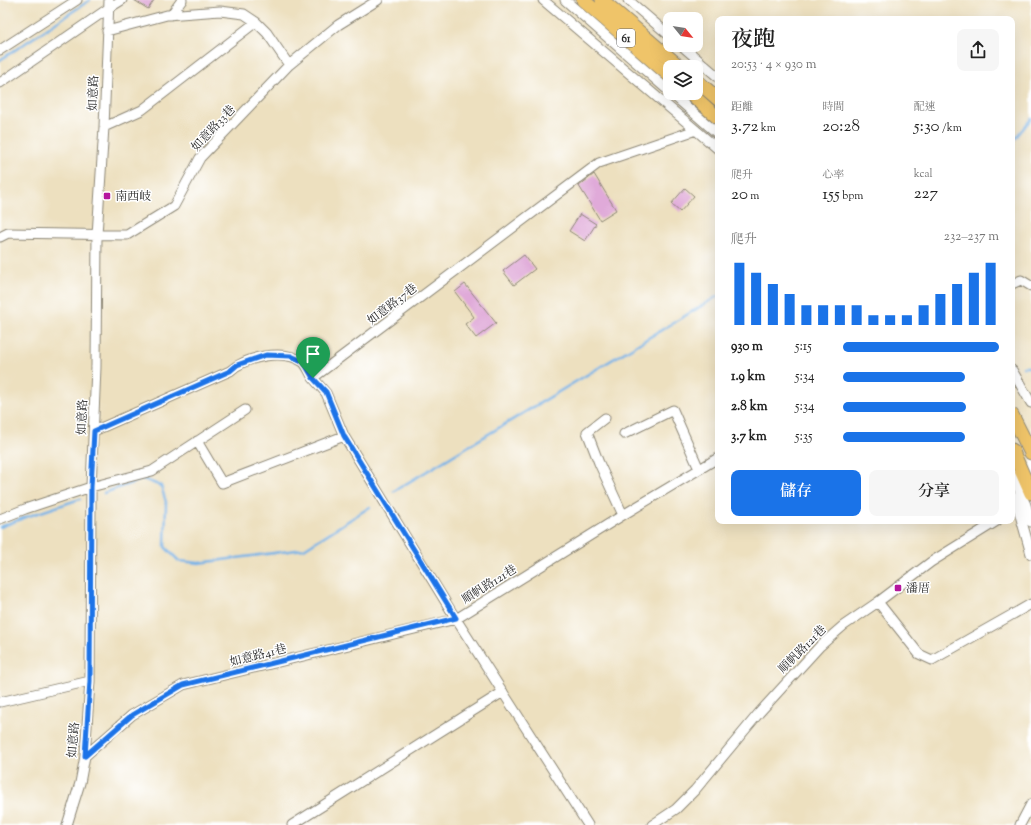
<!DOCTYPE html>
<html lang="zh-TW">
<head>
<meta charset="utf-8">
<style>
  body { margin:0; font-family:"Sorts Mill Goudy","Noto Serif TC",serif; background:#f6f6f6; color:#222; height:100vh; display:flex; flex-direction:column; font-size:15px; white-space:nowrap }
  * { box-sizing:border-box; margin:0 }
  p { font-size:13px; color:#767676 }
  .icon { flex:none; width:22px; height:22px; fill:none; stroke:currentColor; stroke-width:2; stroke-linecap:round; stroke-linejoin:round }
  .map { position:relative; flex:1; overflow:hidden }
  .drawer { position:absolute; left:715px; top:16px; width:300px; height:508px; display:flex; flex-direction:column; background:#fff; border-radius:8px; box-shadow:0 4px 16px #0002 }
  .drawer>* { flex:none }
  .needle { width:26px; rotate:120deg }
  .controls { position:absolute; left:663px; top:12px; display:grid; gap:8px }
  .controls a { display:grid; place-items:center; width:40px; height:40px; border-radius:8px; background:#fff; box-shadow:0 4px 16px #0002; font-size:20px }
  .pin { position:absolute; display:grid; place-items:center; width:34px; height:34px; color:#fff; margin:-41px -17px; border-radius:50% 50% 50% 0; rotate:-45deg; box-shadow:0 0 4px #0007 }
  .pin .icon { rotate:45deg }
  .round { display:grid; place-items:center; flex:none; width:42px; height:42px; border-radius:8px; background:#f6f6f6 }
  .headline { display:flex; align-items:center; justify-content:space-between; height:68px; padding:0 16px }
  h1 { font-size:22px; font-weight:600; line-height:30px }
  .stats { display:grid; grid-template-columns:repeat(3,1fr); gap:6px; height:68px; padding:4px 16px }
  .stats div { display:grid; align-content:center }
  .stats b { font-size:17px; font-weight:600 }
  .stats small { font-size:11px; font-weight:400 }
  .stats p { font-size:11px }
  .chart { height:112px; padding:8px 16px }
  .chart p { display:flex; justify-content:space-between }
  .chart svg { width:100%; height:72px; margin-top:4px; stroke:#1a73e8; stroke-width:6 }
  .cta { display:flex; gap:8px; margin-top:auto; padding:8px 16px }
  .cta a { flex:1; height:46px; border-radius:8px; background:#1a73e8; color:#fff; font-size:16px; font-weight:600; line-height:46px; text-align:center }
  .cta a+a { background:#f6f6f6; color:#222 }
  ul { padding:0 16px; list-style:none; font-size:13px }
  li { display:grid; grid-template-columns:64px 48px 1fr; align-items:center; height:30px }
  li i { height:10px; border-radius:5px; background:#1a73e8 }
  .map>svg:first-child { display:block }
  .lines { fill:none; stroke-linecap:round; stroke-linejoin:round }
  .stream { stroke:#77b3e8; stroke-width:2.5 }
  .building { fill:#e0aad9 }
  .minor-casing { stroke:#8c8675; stroke-width:11 }
  .highway-casing { stroke:#8c8675; stroke-width:15 }
  .minor { stroke:#fff; stroke-width:9 }
  .highway { stroke:#efc469; stroke-width:13 }
  .route-casing { stroke:#fff; stroke-width:8 }
  .route { stroke:#1a73e8; stroke-width:5 }
  .poi-dot { fill:#b5179e; stroke:#fff; stroke-width:1.5 }
  .labels { text-anchor:middle; stroke-width:3; stroke-linejoin:round; paint-order:stroke }
  .shield { fill:#fff; stroke:#6b6b6b; stroke-width:1 }
  .shield-label { font-size:11px; font-weight:bold; fill:#2b2b2b }
  .street-label { font-size:12px; fill:#2b2b2b; stroke:#fff }
  .poi-label { font-size:12px; fill:#2b2b2b; stroke:#fff; text-anchor:start }
</style>
</head>
<body>
<div class="map">
<svg width="1031" height="825" viewBox="0 0 1031 825">
  <rect width="100%" height="100%" fill="#fff"/>
  <filter id="ink" filterUnits="userSpaceOnUse"><feTurbulence type="fractalNoise" baseFrequency=".025" numOctaves="2"/><feDisplacementMap in="SourceGraphic" scale="8" xChannelSelector="R" yChannelSelector="G"/><feConvolveMatrix kernelMatrix="1 2 1 2 8 2 1 2 1" color-interpolation-filters="sRGB"/></filter>
  <filter id="wash" filterUnits="userSpaceOnUse"><feTurbulence type="fractalNoise" baseFrequency=".012" numOctaves="4" result="noise"/><feDisplacementMap in="SourceGraphic" scale="16" xChannelSelector="R" yChannelSelector="G"/><feGaussianBlur stdDeviation="0.9" result="paint"/><feColorMatrix in="noise" values="0 0 0 0 0 0 0 0 0 0 0 0 0 0 0 0 0 1.4 0 .05"/><feComposite in="paint" operator="in"/></filter>
  <g filter="url(#wash)">
    <rect width="100%" height="100%" fill="#ede0bf"/>
    <g class="lines">
      <!-- stream -->
      <path class="stream" d="M0 60 90 0
        M1012 142 1031 119
        M1023 367H1031
        M394 491 718 296
        M104 493 143 479 161 486 166 502 165 547 179 561 199 563 304 549 370 507
        M0 527 29 516 80 499"/>
    </g>
    <g id="blocks">
      <!-- building -->
      <path class="building" d="M134 0H154L148 9Z
        M594 174 616 210 600 220 579 186Z
        M685 188 694 196 680 212 671 204Z
        M580 214 596 224 585 241 569 231Z
        M524 255 535 269 514 285 503 271Z
        M465 284 496 323 476 338 465 324 474 317 455 292Z"/>
    </g>
  </g>
  <g filter="url(#ink)">
    <use href="#blocks" fill-opacity="0" stroke="#8c8675" stroke-width="1"/>
    <g class="lines">
      <defs>
        <path id="minor" d="M543 0 718 149
          M565 0 670 92
          M628 0 670 36
          M171 15 182 0
          M107 31 167 15 220 11 244 14 256 22
          M681 45 718 77
          M0 50 77 0
          M0 83 109 8 122 0
          M671 93 718 134
          M104 127 142 110 256 22 267 33 289 65
          M0 237 8 233 127 235 174 206 200 158 289 65 338 25 378 0
          M1012 284 1021 280 1031 286
          M1012 370 1031 403
          M313 378 326 393 344 436 456 619 588 825
          M605 418 587 432 599 463 623 515
          M94 431 230 371C246 357 283 348 303 362 307 365 310 373 313 378L599 163 696 130
          M624 434 673 410 699 469
          M197 441 222 483 344 436
          M1012 475 1026 505 1031 522
          M1012 496 1018 508 1031 554
          M0 519 25 509 91 487 152 471 245 410
          M878 602 919 654 932 660 1031 604
          M0 702 90 681
          M85 756 132 715 183 685 456 619 623 515 718 458
          M67 825 80 783 85 756 90 681 91 487 96 367 97 235 104 127 109 0
          M292 825 503 692
          M652 825 676 809 695 790 759 713 820 646 843 626 878 602 931 562 997 521
          M1020 825 1031 804"/>
        <path id="highway" d="M583 0 670 76
          M602 0 680 67
          M696 80 718 99
          M690 93 718 118
          M1012 415 1031 453
          M1012 450 1031 493"/>
      </defs>
      <!-- minor casing -->
      <use href="#minor" class="minor-casing"/>
      <!-- highway casing -->
      <use href="#highway" class="highway-casing"/>
      <!-- minor -->
      <use href="#minor" class="minor"/>
      <!-- highway -->
      <use href="#highway" class="highway"/>
    </g>
  </g>
  <g class="lines" filter="url(#ink)">
    <defs>
      <path id="route" d="M266 355 291 356 304 362 313 378 326 392 344 436 456 618 183 685 132 715 85 756 90 681 91 487 94 431 230 371 237 365Z"/>
    </defs>
    <!-- route casing -->
    <use href="#route" class="route-casing"/>
    <!-- route -->
    <use href="#route" class="route"/>
  </g>
  <!-- markers -->
  <g class="poi-dot">
    <rect x="103" y="192" width="8" height="8" rx="2"/>
    <rect x="894" y="584" width="8" height="8" rx="2"/>
  </g>
  <g class="labels">
    <!-- shield labels -->
    <rect class="shield" x="617" y="29" width="18" height="18" rx="3"/>
    <g class="shield-label">
      <text x="626" y="42">61</text>
    </g>
    <!-- street labels -->
    <g class="street-label">
      <text transform="translate(93 93) rotate(-88)" y="4">如意路</text>
      <text transform="translate(213 128) rotate(-47)" y="4">如意路33巷</text>
      <text transform="translate(392 304) rotate(-37)" y="4">如意路37巷</text>
      <text transform="translate(82 417) rotate(-88)" y="4">如意路</text>
      <text transform="translate(489 584) rotate(-32)" y="4">順帆路121巷</text>
      <text transform="translate(802 649) rotate(-45)" y="4">順帆路121巷</text>
      <text transform="translate(258 655) rotate(-14)" y="4">如意路41巷</text>
      <text transform="translate(73 740) rotate(-85)" y="4">如意路</text>
    </g>
    <!-- poi labels -->
    <g class="poi-label">
      <text x="115" y="200">南西岐</text>
      <text x="906" y="592">潘厝</text>
    </g>
  </g>
</svg>
<div class="controls">
<a><svg class="needle" viewBox="-14 -14 28 28"><path d="M0-13l5 13h-10z" fill="#e53935"/><path d="M0 13l5-13h-10z" fill="#767676"/></svg></a>
<a><svg class="icon" aria-label="layers" viewBox="0 0 24 24"><path d="M12 4l9 5-9 5-9-5zM3 14l9 5 9-5"/></svg></a>
</div>
<div class="pin" style="left:313px;top:378px;background:#1e9e55"><svg class="icon" aria-label="arrive" viewBox="0 0 24 24"><path d="M6 21V4h12l-3 4 3 4H6"/></svg></div>
<section class="drawer">
<div class="headline"><div><h1>夜跑</h1><p>20:53 · 4 × 930 m</p></div><a class="round"><svg class="icon" aria-label="share" viewBox="0 0 24 24"><path d="M12 15V3M7 8l5-5 5 5M5 13v7h14v-7"/></svg></a></div>
<div class="stats">
<div><p>距離</p><b>3.72<small> km</small></b></div>
<div><p>時間</p><b>20:28</b></div>
<div><p>配速</p><b>5:30<small> /km</small></b></div>
</div>
<div class="stats">
<div><p>爬升</p><b>20<small> m</small></b></div>
<div><p>心率</p><b>155<small> bpm</small></b></div>
<div><p>kcal</p><b>227</b></div>
</div>
<div class="chart"><p><span>爬升</span>232–237 m</p>
<svg viewBox="0 0 160 44" preserveAspectRatio="none"><path d="M5 44V6M15 44V12M25 44V19M35 44V25M45 44V32M55 44V32M65 44V32M75 44V32M85 44V38M95 44V38M105 44V38M115 44V32M125 44V25M135 44V19M145 44V12M155 44V6"/></svg>
</div>
<ul>
<li><b>930 m</b>5:15<i style="width:100%"></i></li>
<li><b>1.9 km</b>5:34<i style="width:78%"></i></li>
<li><b>2.8 km</b>5:34<i style="width:79%"></i></li>
<li><b>3.7 km</b>5:35<i style="width:78%"></i></li>
</ul>
<div class="cta"><a>儲存</a><a>分享</a></div>
</section>
</div>
</body>
</html>
